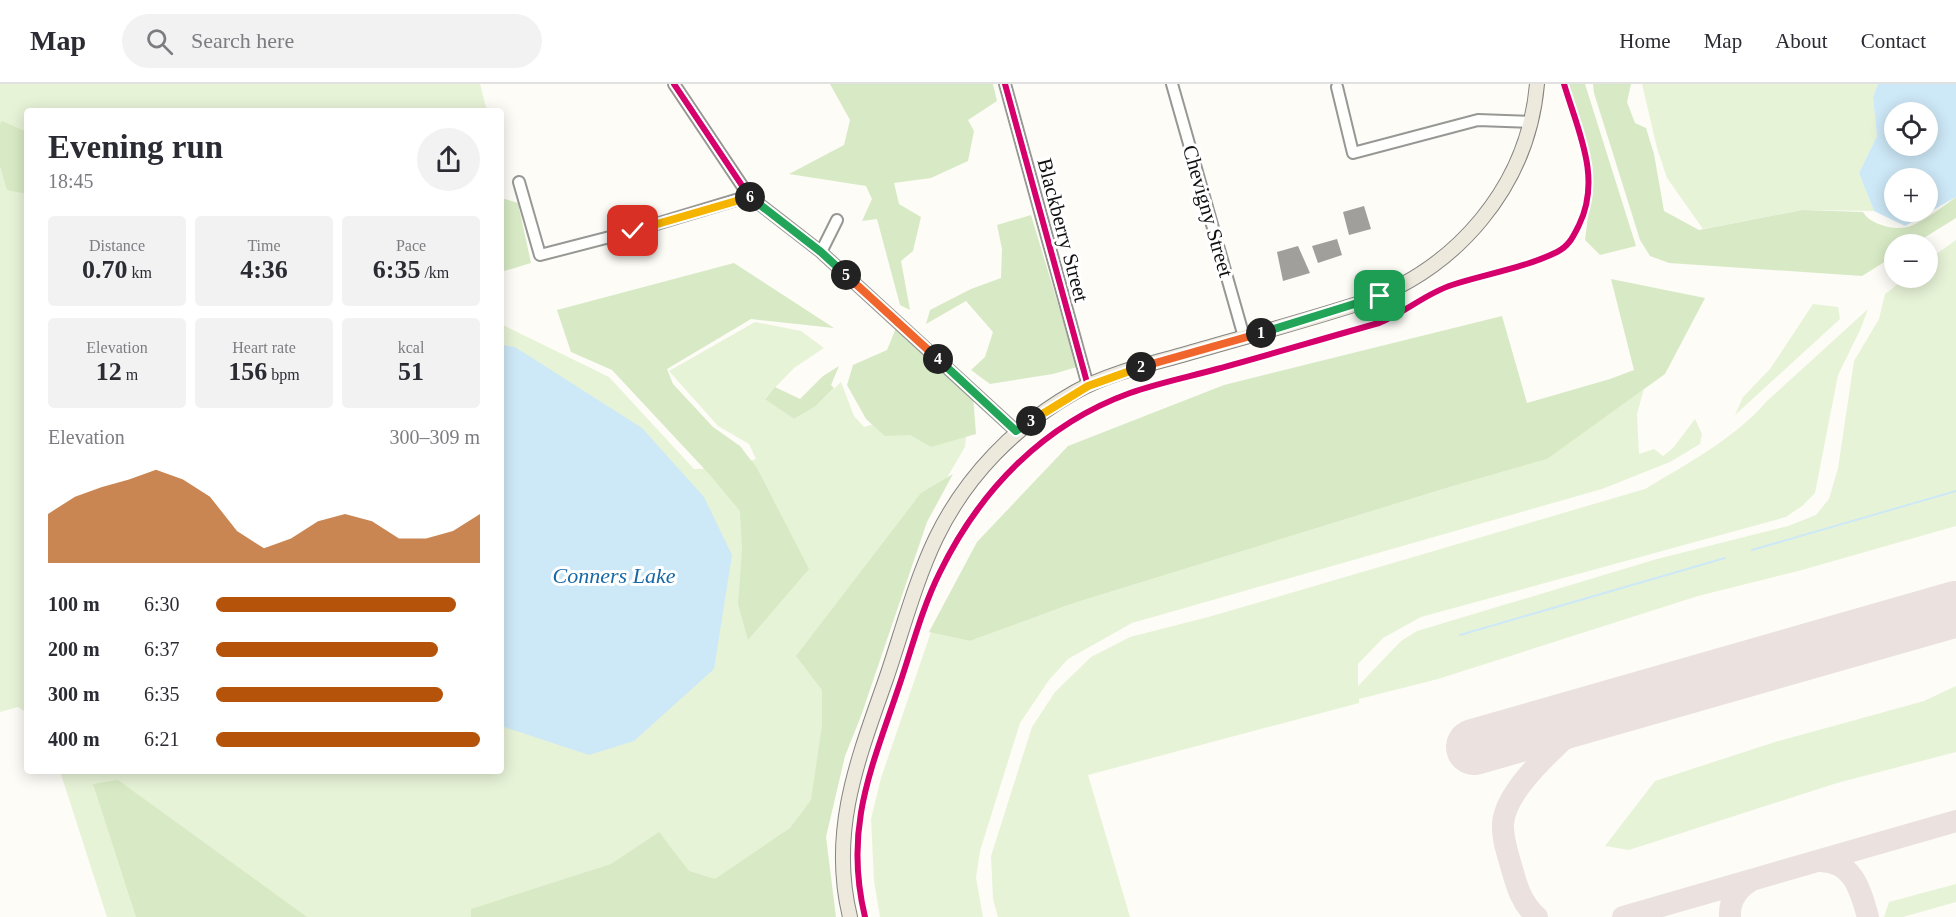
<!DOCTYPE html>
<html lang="en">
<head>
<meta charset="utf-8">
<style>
  body { margin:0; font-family:"Times New Roman",serif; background:#f2f2f3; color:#2b2b33; height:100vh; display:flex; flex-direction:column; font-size:22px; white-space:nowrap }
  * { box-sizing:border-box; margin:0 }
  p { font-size:20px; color:#7c7c81 }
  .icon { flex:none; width:33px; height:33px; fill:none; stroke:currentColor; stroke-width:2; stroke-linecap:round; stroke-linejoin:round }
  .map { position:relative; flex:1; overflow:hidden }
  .side { position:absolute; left:24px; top:24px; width:480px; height:666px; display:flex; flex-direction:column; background:#fff; border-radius:6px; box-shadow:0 3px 15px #0003 }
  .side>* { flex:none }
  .buttons { position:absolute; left:1884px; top:18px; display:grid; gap:12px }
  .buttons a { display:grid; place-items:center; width:54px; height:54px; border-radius:50%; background:#fff; box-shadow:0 3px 15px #0003; font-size:30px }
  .pin { position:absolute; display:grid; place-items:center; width:51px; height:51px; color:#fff; margin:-26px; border-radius:12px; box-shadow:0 3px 9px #0006 }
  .km { position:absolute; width:30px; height:30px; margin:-15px; border-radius:50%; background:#222; color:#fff; font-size:16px; line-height:30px; text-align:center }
  .round { display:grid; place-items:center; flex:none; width:63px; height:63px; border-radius:32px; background:#f2f2f3 }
  .head { display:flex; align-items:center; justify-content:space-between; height:102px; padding:0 24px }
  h1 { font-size:33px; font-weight:700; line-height:45px }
  .stats { display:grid; grid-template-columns:repeat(3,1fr); gap:9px; height:102px; padding:6px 24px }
  .stats div { display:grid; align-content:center; border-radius:6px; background:#f2f2f3; text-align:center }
  .stats b { font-size:26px; font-weight:700 }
  .stats small { font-size:16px; font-weight:400 }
  .stats p { font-size:16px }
  .chart { height:168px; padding:12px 24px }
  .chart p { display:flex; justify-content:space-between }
  .chart svg { width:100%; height:108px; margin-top:6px; fill:#b45309; opacity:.7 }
  ul { padding:0 24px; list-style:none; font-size:20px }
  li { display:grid; grid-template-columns:96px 72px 1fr; align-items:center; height:45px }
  li i { height:15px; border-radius:8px; background:#b45309 }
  header { display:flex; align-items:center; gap:36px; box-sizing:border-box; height:84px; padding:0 30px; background:#fff; border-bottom:2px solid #e1e1e2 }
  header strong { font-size:28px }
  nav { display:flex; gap:33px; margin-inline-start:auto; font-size:21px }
  .search { width:420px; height:54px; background:#f2f2f3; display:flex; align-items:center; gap:15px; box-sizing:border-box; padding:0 21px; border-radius:33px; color:#7c7c81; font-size:22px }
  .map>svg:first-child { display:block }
  .green { fill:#e7f3d7 }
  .forest { fill:#d8eac5 }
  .water { fill:#cde8f7; fill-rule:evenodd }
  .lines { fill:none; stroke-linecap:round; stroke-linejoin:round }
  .stream { stroke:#cde8f7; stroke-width:2 }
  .taxiway { stroke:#ebe1df; stroke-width:22 }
  .runway { stroke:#ebe1df; stroke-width:56 }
  .building { fill:#a19f9c }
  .minor-casing { stroke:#979795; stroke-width:14 }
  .major-casing { stroke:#858482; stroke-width:16 }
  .minor { stroke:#fffffe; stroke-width:10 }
  .major { stroke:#ede9dc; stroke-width:14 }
  .cycleway-casing { stroke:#fff; stroke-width:10 }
  .cycleway { stroke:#d6006c; stroke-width:6 }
  .split-1-casing { stroke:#fff; stroke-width:12 }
  .split-2-casing { stroke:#fff; stroke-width:12 }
  .split-3-casing { stroke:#fff; stroke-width:12 }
  .split-4-casing { stroke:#fff; stroke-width:12 }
  .split-5-casing { stroke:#fff; stroke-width:12 }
  .split-6-casing { stroke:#fff; stroke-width:12 }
  .split-7-casing { stroke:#fff; stroke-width:12 }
  .split-1 { stroke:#22a559; stroke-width:8 }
  .split-2 { stroke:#f0652b; stroke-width:8 }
  .split-3 { stroke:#f5b400; stroke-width:8 }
  .split-4 { stroke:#22a559; stroke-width:8 }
  .split-5 { stroke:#f0652b; stroke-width:8 }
  .split-6 { stroke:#22a559; stroke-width:8 }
  .split-7 { stroke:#f5b400; stroke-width:8 }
  .labels { text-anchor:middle; stroke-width:6; stroke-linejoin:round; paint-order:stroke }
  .street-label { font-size:21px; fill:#111; stroke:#fff }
  .water-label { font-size:22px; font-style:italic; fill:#1768a6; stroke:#fff }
</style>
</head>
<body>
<header>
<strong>Map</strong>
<div class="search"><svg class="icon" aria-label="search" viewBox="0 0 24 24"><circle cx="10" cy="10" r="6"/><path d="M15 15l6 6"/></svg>Search here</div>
<nav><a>Home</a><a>Map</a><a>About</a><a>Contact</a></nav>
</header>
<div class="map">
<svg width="1956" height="833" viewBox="0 0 1956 833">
  <rect width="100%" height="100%" fill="#fdfcf7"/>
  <!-- green -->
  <path class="green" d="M0 0H480L487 27H27V629L18 623 0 628Z
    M1642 0H1878L1873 13 1877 52 1859 89 1874 127 1802 126 1703 145 1667 94 1657 64Z
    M1956 156V442L1802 486 1698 512 1438 595 1359 615V619L1088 691 1130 833H998L993 815 991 772 1032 643 1055 608 1091 573 1130 553 1212 532 1645 405C1688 379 1734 355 1767 317L1868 225 1861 244 1838 291 1815 409 1802 422 1786 433 1421 533 1383 554 1358 580V602L1401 557 1417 547 1657 475 1788 442 1816 431 1829 415 1838 384 1854 277 1879 235 1885 210 1906 194H1928V176Z
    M1813 220 1838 223 1840 235 1735 331 1743 313 1770 285Z
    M755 238 801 247 824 264 794 284 765 314 794 335 816 322 841 298 854 332 864 343 967 313 968 334 965 363 921 438 821 745 829 833H107L60 687H501V240L609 293 694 385 726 384 756 375 749 360 718 342 669 287Z
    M1644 305 1637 330 1639 370 1654 365 1663 372 1673 364 1695 335 1702 350 1700 360 1670 378 1602 405 1132 539 1068 575 1049 596 1020 639 980 767 976 794 983 833H880L874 797 871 735 881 694 931 548 970 557 1071 520 1453 402 1546 375Z
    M1956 602V668L1837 699 1629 766 1605 762 1655 697 1775 658 1924 617Z
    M1956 800V818L1903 833H1884L1889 818Z"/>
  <!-- forest -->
  <path class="forest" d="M830 0H993L997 17 968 36 974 47 968 77 931 94 894 99 899 120 921 133 913 167 901 177 910 226 900 221 877 135 862 137 872 115 866 102 789 90 844 61 850 36Z
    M1564 0H1585L1636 162 1600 171 1585 156 1593 91Z
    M1593 0H1631L1627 18 1635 39 1646 44 1654 70 1664 127 1699 146 1802 126 1863 128C1871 142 1897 147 1911 142 1926 135 1943 123 1956 113V134L1914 160H1894V172L1862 192 1669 179 1650 172 1640 156 1594 9Z
    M2 37 27 48V110L7 106 0 82V40Z
    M505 115 518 119 531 179 501 188V116Z
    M1031 131 1077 283 1053 290 990 300 971 286 985 273 993 248 966 217 926 240 930 226 971 205 1001 194 1002 165 997 141Z
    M734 179 834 244 751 235 667 285 673 300 713 343 740 362 757 384 809 485 748 556 738 520 742 465 740 427 710 391 612 286 571 268 557 226Z
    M1611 195 1705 214 1665 290 1547 375 1453 402 1071 520 970 557 929 548 977 458 1068 362 1224 301 1502 232 1527 319 1610 295 1634 286Z
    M896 244 973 311 976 350 931 363 910 351 885 352 866 335 847 301 853 281 887 266Z
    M839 282 831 301 834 304 816 322 794 335 765 315 775 303 800 315 823 292Z
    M953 390 927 438 861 632 845 672 826 753 836 833H471V825L611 780 659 748 689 787 715 795 790 744 811 716 822 641V606L796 572 921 409Z
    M118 696 307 833H136L93 700Z"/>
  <!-- water -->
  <path class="water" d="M1878 0H1956V113L1905 142 1874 127 1859 89 1877 52 1873 13ZM1894 28H1928V62H1894ZM1894 94H1928V128H1894Z
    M501 261 515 263 642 344 704 413 732 471 714 585 634 657 589 671 501 642Z"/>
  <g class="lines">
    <!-- stream -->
    <path class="stream" d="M1752 466 1956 407
      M1460 551 1725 474"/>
    <!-- taxiway -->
    <path class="taxiway" d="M1818 777C1853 776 1860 805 1868 833
      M1537 833C1522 820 1517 803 1512 785 1508 770 1502 755 1503 740 1505 703 1564 656 1591 630
      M1623 833 1956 737
      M1730 833C1729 816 1738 804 1752 796"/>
    <!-- runway -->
    <path class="runway" d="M1474 663 1956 525"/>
  </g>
  <!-- building -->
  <path class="building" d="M1364 122 1371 145 1349 151 1343 128Z
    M1337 155 1342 171 1318 179 1312 162Z
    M1298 162 1310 189 1283 197 1277 168Z"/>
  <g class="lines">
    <defs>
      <path id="minor" d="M674 0 749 112 821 168 1016 347
        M1005 0 1088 302
        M1172 0 1244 253
        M1337 3 1353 69 1478 36 1531 38
        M519 98 540 171 633 147 749 112
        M821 168 837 136"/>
      <path id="major" d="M850 833C829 747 858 675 886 595 902 548 915 498 936 454 966 392 1015 342 1075 308 1107 290 1146 281 1182 271 1241 254 1301 238 1360 219 1456 186 1528 103 1537 0"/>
    </defs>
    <!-- minor casing -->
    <use href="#minor" class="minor-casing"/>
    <!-- major casing -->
    <use href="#major" class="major-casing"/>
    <!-- minor -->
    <use href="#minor" class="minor"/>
    <!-- major -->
    <use href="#major" class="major"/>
    <defs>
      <path id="cycleway" d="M674 0 749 112 821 168 1016 347
        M1005 0 1088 302
        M865 833C844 746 870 688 897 608 911 568 921 526 940 488 980 406 1044 340 1130 309 1158 299 1188 293 1217 285 1272 270 1325 254 1379 239 1405 229 1426 209 1452 201 1486 190 1524 184 1557 168 1569 162 1573 153 1579 141 1602 94 1578 47 1564 0"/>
    </defs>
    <!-- cycleway casing -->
    <use href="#cycleway" class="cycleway-casing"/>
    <!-- cycleway -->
    <use href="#cycleway" class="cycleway"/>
  </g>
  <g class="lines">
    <defs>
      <path id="split-1" d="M1261 249 1380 212"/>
      <path id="split-2" d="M1141 283 1261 249"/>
      <path id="split-3" d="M1031 337 1088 302 1141 283"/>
      <path id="split-4" d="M938 275 1016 347 1031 337"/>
      <path id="split-5" d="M846 191 938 275"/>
      <path id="split-6" d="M750 113 821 168 846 191"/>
      <path id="split-7" d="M633 147 750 113"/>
    </defs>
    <!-- split-1 casing -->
    <use href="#split-1" class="split-1-casing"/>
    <!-- split-2 casing -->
    <use href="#split-2" class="split-2-casing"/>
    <!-- split-3 casing -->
    <use href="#split-3" class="split-3-casing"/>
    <!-- split-4 casing -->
    <use href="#split-4" class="split-4-casing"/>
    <!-- split-5 casing -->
    <use href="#split-5" class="split-5-casing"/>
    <!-- split-6 casing -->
    <use href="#split-6" class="split-6-casing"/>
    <!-- split-7 casing -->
    <use href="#split-7" class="split-7-casing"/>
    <!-- split-1 -->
    <use href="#split-1" class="split-1"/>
    <!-- split-2 -->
    <use href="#split-2" class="split-2"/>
    <!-- split-3 -->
    <use href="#split-3" class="split-3"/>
    <!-- split-4 -->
    <use href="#split-4" class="split-4"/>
    <!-- split-5 -->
    <use href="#split-5" class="split-5"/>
    <!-- split-6 -->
    <use href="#split-6" class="split-6"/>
    <!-- split-7 -->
    <use href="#split-7" class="split-7"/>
  </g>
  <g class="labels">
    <!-- street labels -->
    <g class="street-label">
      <text transform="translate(1208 127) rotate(74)" y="7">Chevigny Street</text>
      <text transform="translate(1063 146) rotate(75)" y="7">Blackberry Street</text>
    </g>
    <!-- water labels -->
    <g class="water-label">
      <text x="614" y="499">Conners Lake</text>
    </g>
  </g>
</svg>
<div class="buttons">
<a><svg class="icon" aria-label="locate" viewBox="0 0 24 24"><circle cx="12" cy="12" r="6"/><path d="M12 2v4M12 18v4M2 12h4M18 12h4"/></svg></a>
<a>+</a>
<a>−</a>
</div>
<div class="pin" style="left:1380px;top:212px;background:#1e9e55"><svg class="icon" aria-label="arrive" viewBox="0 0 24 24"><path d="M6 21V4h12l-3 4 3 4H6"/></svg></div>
<div class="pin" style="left:633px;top:147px;background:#d93025"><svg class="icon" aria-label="check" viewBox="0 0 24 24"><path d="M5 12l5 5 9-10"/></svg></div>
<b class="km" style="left:1261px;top:249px">1</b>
<b class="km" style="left:1141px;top:283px">2</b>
<b class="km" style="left:1031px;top:337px">3</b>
<b class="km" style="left:938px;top:275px">4</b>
<b class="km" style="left:846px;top:191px">5</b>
<b class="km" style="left:750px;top:113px">6</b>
<section class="side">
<div class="head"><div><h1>Evening run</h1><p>18:45</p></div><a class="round"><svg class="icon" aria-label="share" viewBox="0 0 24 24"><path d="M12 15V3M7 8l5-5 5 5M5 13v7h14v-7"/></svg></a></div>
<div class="stats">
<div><p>Distance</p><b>0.70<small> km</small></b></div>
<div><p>Time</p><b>4:36</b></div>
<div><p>Pace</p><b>6:35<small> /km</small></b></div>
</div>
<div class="stats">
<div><p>Elevation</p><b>12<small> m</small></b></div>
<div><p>Heart rate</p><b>156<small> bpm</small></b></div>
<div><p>kcal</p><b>51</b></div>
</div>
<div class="chart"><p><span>Elevation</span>300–309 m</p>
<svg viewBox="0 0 160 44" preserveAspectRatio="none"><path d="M0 44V24L10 17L20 13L30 10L40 6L50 10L60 17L70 31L80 38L90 34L100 27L110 24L120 27L130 34L140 34L150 31L160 24V44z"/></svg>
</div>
<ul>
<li><b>100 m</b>6:30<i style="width:91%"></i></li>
<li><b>200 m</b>6:37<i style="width:84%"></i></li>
<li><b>300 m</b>6:35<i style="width:86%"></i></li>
<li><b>400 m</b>6:21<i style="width:100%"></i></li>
</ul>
</section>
</div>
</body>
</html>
